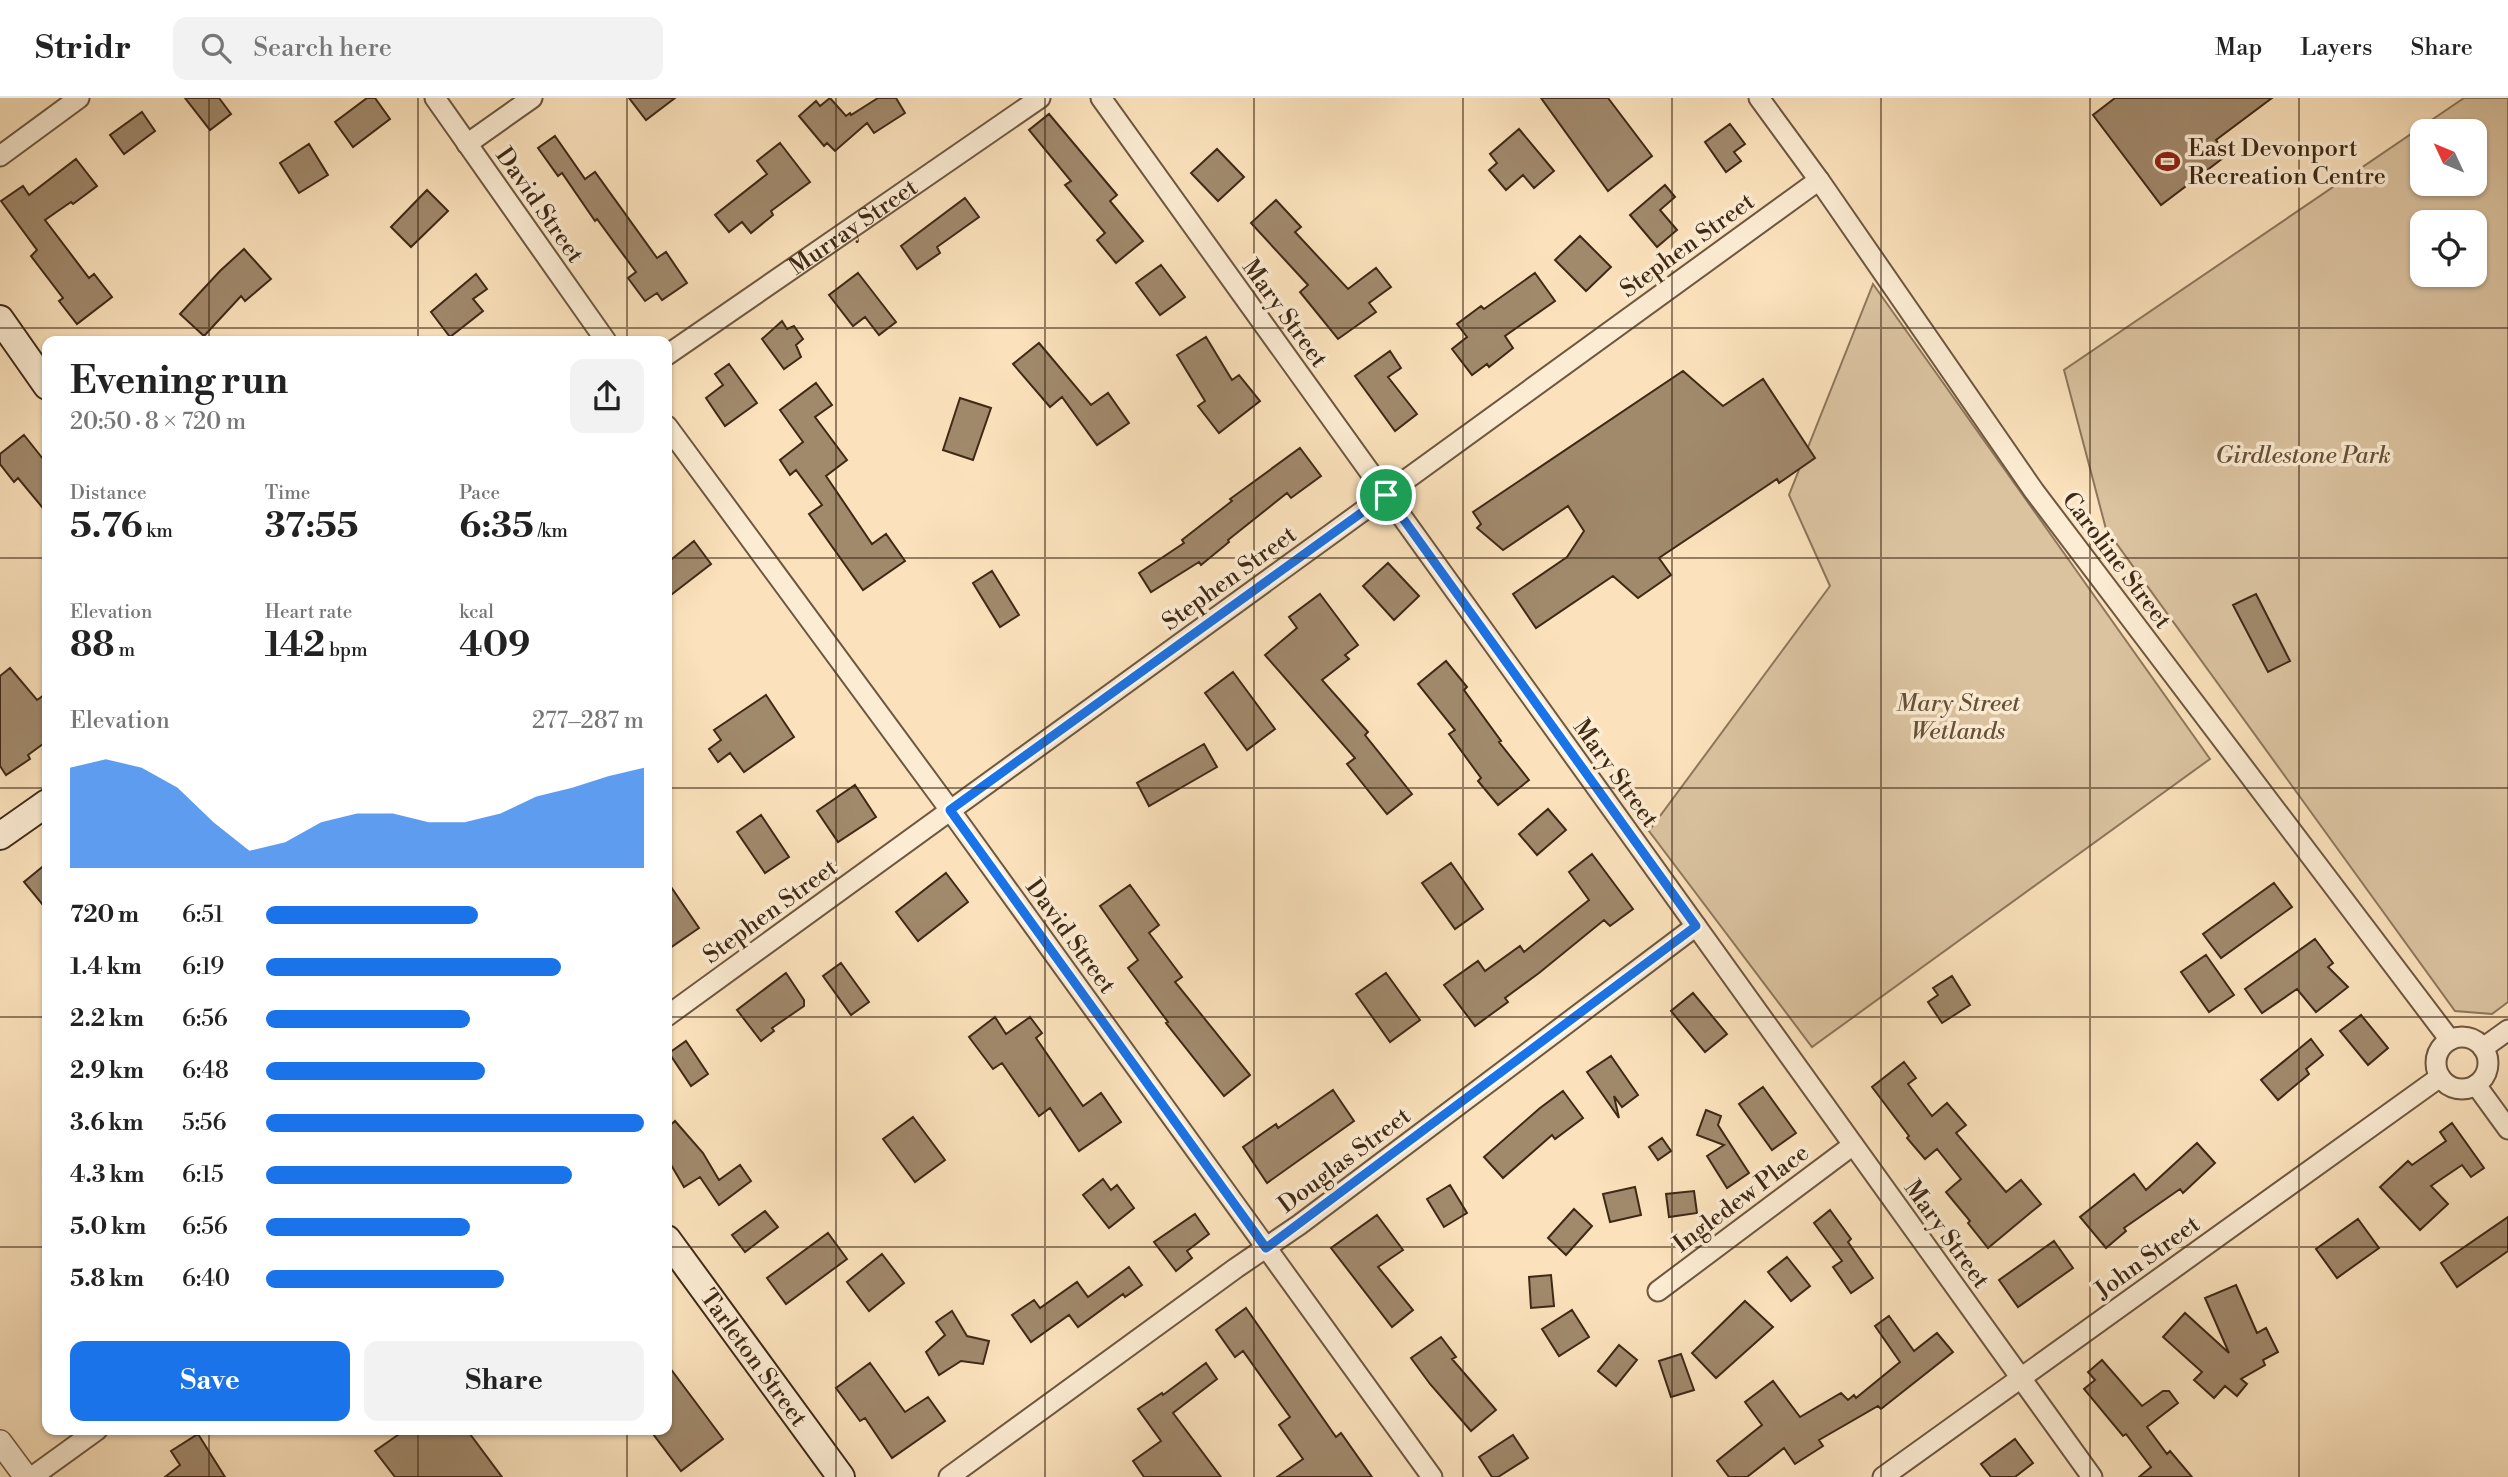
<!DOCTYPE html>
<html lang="en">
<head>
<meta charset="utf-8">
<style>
  body { margin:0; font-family:"Libre Bodoni",serif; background:#f2f2f2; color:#222; height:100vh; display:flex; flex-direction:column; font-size:26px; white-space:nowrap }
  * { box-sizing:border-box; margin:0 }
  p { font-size:23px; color:#767676 }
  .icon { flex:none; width:38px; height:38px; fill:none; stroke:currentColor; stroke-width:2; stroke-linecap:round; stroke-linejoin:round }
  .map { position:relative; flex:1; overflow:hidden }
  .drawer { position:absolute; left:42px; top:238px; width:630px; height:1099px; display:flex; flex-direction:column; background:#fff; border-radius:14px; box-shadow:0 2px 5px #0004 }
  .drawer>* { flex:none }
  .needle { width:46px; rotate:314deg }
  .tools { position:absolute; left:2410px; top:21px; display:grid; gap:14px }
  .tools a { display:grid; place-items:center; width:77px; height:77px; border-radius:14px; background:#fff; box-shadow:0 2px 5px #0004; font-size:35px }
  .pin { position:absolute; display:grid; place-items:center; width:60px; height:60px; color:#fff; margin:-30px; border:4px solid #fff; border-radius:50%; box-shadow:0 2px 7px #0007 }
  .round { display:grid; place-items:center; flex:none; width:74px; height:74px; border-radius:14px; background:#f2f2f2 }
  .summary { display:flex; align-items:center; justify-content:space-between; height:119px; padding:0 28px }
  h1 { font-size:38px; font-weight:800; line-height:52px }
  .metrics { display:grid; grid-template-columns:repeat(3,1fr); gap:10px; height:119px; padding:7px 28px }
  .metrics div { display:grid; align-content:center }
  .metrics b { font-size:35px; font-weight:800 }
  .metrics small { font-size:19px; font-weight:400 }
  .metrics p { font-size:19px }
  .chart { height:196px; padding:14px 28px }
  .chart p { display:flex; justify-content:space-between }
  .chart svg { width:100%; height:126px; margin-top:7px; fill:#1a73e8; opacity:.7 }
  .cta { display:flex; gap:14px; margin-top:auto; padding:14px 28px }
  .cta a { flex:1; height:80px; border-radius:14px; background:#1a73e8; color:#fff; font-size:28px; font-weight:800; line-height:80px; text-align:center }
  .cta a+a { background:#f2f2f2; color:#222 }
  ul { padding:0 28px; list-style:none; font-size:23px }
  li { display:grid; grid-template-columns:112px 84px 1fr; align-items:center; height:52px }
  li i { height:18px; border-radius:9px; background:#1a73e8 }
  header { display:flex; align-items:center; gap:42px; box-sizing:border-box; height:98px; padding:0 35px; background:#fff; border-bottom:2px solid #e0e0e0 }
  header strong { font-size:33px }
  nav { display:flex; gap:38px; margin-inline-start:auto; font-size:24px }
  .search { width:490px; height:63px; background:#f2f2f2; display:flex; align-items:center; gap:18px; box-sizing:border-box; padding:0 24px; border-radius:14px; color:#767676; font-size:26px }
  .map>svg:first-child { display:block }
  .green { fill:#dbc3a0; stroke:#8d765b; stroke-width:2; fill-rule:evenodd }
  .building { fill:#a1896c; stroke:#3f2916; stroke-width:2 }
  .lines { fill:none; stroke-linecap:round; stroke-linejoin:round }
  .minor-casing { stroke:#6e5740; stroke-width:23 }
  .tertiary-casing { stroke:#6e5740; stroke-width:26 }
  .secondary-casing { stroke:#3f2916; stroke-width:30 }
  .minor { stroke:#fcecd3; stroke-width:19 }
  .tertiary { stroke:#fcecd3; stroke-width:23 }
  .secondary { stroke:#fcecd3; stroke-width:26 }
  .route-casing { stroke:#fff; stroke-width:14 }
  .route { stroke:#1a73e8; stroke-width:9 }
  .grid { fill:none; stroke:#3f2916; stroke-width:2; stroke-opacity:0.55 }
  .labels { text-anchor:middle; stroke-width:7; stroke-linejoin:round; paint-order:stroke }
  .poi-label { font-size:24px; fill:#3f2916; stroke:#fcecd3; text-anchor:start }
  .street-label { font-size:24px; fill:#3f2916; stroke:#fcecd3 }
  .park-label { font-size:24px; font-style:italic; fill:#665038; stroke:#fcecd3 }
</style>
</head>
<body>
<header>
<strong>Stridr</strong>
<div class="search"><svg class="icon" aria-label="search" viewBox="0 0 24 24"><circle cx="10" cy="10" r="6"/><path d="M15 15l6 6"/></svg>Search here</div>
<nav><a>Map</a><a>Layers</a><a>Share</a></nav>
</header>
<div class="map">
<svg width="2508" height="1379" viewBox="0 0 2508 1379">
  <rect width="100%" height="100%" fill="#fbe2bc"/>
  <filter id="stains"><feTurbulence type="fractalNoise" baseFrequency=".00286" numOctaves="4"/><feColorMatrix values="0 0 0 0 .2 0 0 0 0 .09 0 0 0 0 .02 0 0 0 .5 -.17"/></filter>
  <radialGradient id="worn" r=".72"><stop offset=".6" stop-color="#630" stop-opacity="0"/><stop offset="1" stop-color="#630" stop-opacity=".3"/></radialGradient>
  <!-- green -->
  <path class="green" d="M2464 0H2508V904L2492 916 2455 913 2106 431 2064 272ZM2422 33H2474V86H2422ZM2422 124H2474V177H2422Z
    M1873 186 2210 661 1812 949 1649 733 1830 488 1789 397Z"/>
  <!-- building -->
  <path class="building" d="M185 0H219L231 16 210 32Z
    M367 0H375L390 21 353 49 335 24Z
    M629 0H675L646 22Z
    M830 0 846 18 850 15 851 17 878 0H896L905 15 874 35 867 25 835 53 827 45 824 48 799 18 816 3 820 8Z
    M1541 0H1608L1652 58 1608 93Z
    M2115 0H2272L2216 42 2227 57 2161 107 2093 17Z
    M142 14 155 33 124 56 110 37Z
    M1049 16 1117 97 1110 103 1143 143 1116 165 1097 142 1105 135 1065 87 1071 83 1029 32Z
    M1730 26 1745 46 1734 54 1741 63 1726 74 1705 44Z
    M1519 31 1554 73 1534 90 1523 77 1506 92 1489 72 1497 65 1490 56Z
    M555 38 585 81 595 74 657 160 666 154 687 185 662 202 657 195 645 203 628 180 636 174 597 121 595 123 562 75 558 78 538 50Z
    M780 45 810 84 771 113 773 117 751 135 742 124 729 134 715 117 767 76 757 63Z
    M309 46 328 77 299 95 280 65Z
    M1217 51 1244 79 1218 103 1191 75Z
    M76 61 97 88 73 106 71 104 45 122 89 180 94 176 112 199 77 226 59 203 63 200 31 158 37 152 1 103 23 88 29 97Z
    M1665 87 1675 99 1660 112 1677 132 1657 149 1630 117Z
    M427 92 448 113 411 149 391 129Z
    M965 100 979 119 937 149 940 155 917 171 901 148Z
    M1276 102 1301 129 1295 134 1348 191 1376 170 1391 189 1369 205 1376 214 1338 241 1300 194 1308 187 1251 125Z
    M1580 138 1611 169 1586 193 1555 162Z
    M244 151 271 181 245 203 241 198 204 238 180 216 220 173Z
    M1161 167 1185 199 1160 217 1136 185Z
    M858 175 896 224 879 237 865 219 853 228 829 197Z
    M1535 175 1555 203 1505 238 1513 250 1489 269 1487 266 1472 277 1452 251 1467 239 1457 226 1481 208 1484 211Z
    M476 176 487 191 473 201 483 213 450 239 431 214Z
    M782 223 787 231 794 228 803 241 796 247 801 259 784 271 762 241Z
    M1206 239 1232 282 1239 277 1260 303 1219 335 1198 308 1205 303 1177 257Z
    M1039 245 1091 307 1108 295 1129 325 1097 347 1062 299 1050 309 1013 266Z
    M1390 253 1401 270 1388 279 1417 316 1395 333 1355 278Z
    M729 266 757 305 725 328 706 300 723 287 715 276Z
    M1683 273 1723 308 1763 281 1815 360 1779 385 1777 381 1659 460 1671 477 1638 500 1613 478 1536 530 1513 496 1567 459 1584 433 1568 408 1503 452 1477 430 1481 426 1473 414Z
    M816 285 832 307 815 319 847 362 826 378 872 446 886 436 905 463 863 492 809 416 822 407 796 372 790 377 780 362 803 344 780 312Z
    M960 300 991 310 973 362 943 352Z
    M24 337 47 366V415L18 380 14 384 0 366V356Z
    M1300 350 1321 378 1291 400 1287 395 1228 442 1229 444 1201 467 1199 464 1151 494 1139 475 1184 445 1182 442 1232 403 1230 401Z
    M694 443 711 466 667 500V465Z
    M1388 465 1419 498 1394 522 1363 488Z
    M992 473 1019 517 1000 529 973 485Z
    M1320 496 1358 547 1345 557 1349 561 1322 582 1368 634 1365 637 1412 696 1387 716 1347 666 1355 660 1265 557 1297 530 1289 519Z
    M2256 496 2290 563 2268 574 2233 507Z
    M1446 563 1467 589 1464 592 1501 643 1499 644 1529 682 1498 707 1478 683 1481 680 1449 636 1455 632 1418 586Z
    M10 570 37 602 47 595V643L28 657 30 661 6 677 0 668V578Z
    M1233 574 1275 631 1247 652 1205 595Z
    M766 597 794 639 744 674 730 655 718 664 709 651 721 642 714 632Z
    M1204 646 1217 669 1149 708 1137 685Z
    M855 687 876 719 838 744 817 713Z
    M1548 711 1566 732 1537 757 1519 736Z
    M761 717 789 759 765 775 737 734Z
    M1592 756 1633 811 1610 828 1604 822 1539 875 1505 900 1508 904 1475 928 1444 887 1478 863 1485 873 1520 848 1524 854 1589 802 1569 774Z
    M47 765V812L24 784Z
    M1451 765 1483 811 1455 831 1422 785Z
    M946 775 968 804 918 843 896 814Z
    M667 783 699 830 667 852Z
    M2274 785 2292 809 2221 860 2203 836Z
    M1130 787 1159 827 1149 835 1182 879 1175 884 1250 977 1224 998 1166 925 1168 924 1128 870 1138 862 1100 808Z
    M2315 841 2333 865 2328 869 2348 889 2316 914 2297 891 2262 915 2245 891Z
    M2206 857 2234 897 2209 914 2181 874Z
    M841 865 869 904 851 917 823 878Z
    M786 875 804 902V908L772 930 774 933 761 943 737 912Z
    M1386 875 1420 922 1390 944 1356 896Z
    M1952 878 1970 907 1942 925 1928 904 1938 897 1933 890Z
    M1693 895 1727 936 1705 954 1671 913Z
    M2361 917 2388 950 2368 967 2340 933Z
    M995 919 1006 936 1030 919 1042 935 1036 940 1083 1008 1101 995 1121 1024 1079 1053 1050 1010 1039 1018 1002 965 993 971 969 939Z
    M2311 941 2323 957 2306 971 2309 976 2278 1002 2261 982Z
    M686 943 708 976 691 988 669 955Z
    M1611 958 1638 997 1622 1009 1614 998 1619 1020 1587 974Z
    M1904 964 1916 980 1908 986 1932 1018 1947 1005 1966 1027 1956 1035 2006 1094 2021 1082 2041 1106 1988 1150 1968 1125 1970 1123 1946 1094 1961 1081 1937 1051 1925 1061 1907 1040 1909 1038 1872 989Z
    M1763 989 1796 1035 1772 1052 1739 1006Z
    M1333 992 1354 1023 1267 1085 1243 1049 1276 1026 1278 1030Z
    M1563 993 1583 1020 1555 1041 1552 1037 1503 1080 1484 1059 1540 1010Z
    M1706 1012 1721 1018 1718 1027 1749 1075 1727 1090 1707 1058 1724 1047 1697 1037Z
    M913 1019 945 1062 915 1084 883 1041Z
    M675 1023 703 1055 719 1082 740 1067 751 1083 719 1107 700 1079 684 1089 667 1060V1030Z
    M2452 1025 2484 1070 2471 1079 2462 1067 2431 1088 2448 1106 2420 1132 2380 1089 2408 1063 2412 1067 2446 1043 2440 1034Z
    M1662 1040 1671 1053 1658 1062 1649 1049Z
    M2197 1045 2215 1065 2183 1095 2180 1091 2124 1130 2126 1133 2106 1150 2080 1119 2134 1076 2146 1092Z
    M1103 1081 1111 1092 1117 1087 1134 1110 1109 1130 1083 1097Z
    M1450 1087 1467 1115 1444 1129 1427 1101Z
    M1635 1089 1641 1117 1610 1124 1603 1096Z
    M1694 1093 1697 1115 1669 1119 1666 1096Z
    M1574 1111 1592 1128 1566 1157 1548 1140Z
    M1830 1112 1851 1141 1848 1144 1873 1180 1851 1195 1833 1169 1842 1163 1814 1125Z
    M765 1113 778 1129 745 1154 732 1137Z
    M1195 1116 1209 1136 1187 1153 1192 1160 1176 1173 1154 1144Z
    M1377 1117 1403 1152 1378 1169 1413 1212 1392 1229 1331 1150Z
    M2508 1119V1153L2457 1189 2441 1165Z
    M2358 1121 2379 1150 2337 1180 2316 1151Z
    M828 1135 847 1161 786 1206 767 1180Z
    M2054 1143 2073 1170 2018 1209 1999 1182Z
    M882 1156 904 1185 869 1213 847 1184Z
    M1787 1159 1810 1188 1791 1203 1768 1174Z
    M1129 1169 1142 1187 1125 1199 1123 1196 1078 1229 1069 1217 1031 1244 1012 1217 1034 1202 1040 1210 1077 1184 1088 1199Z
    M1551 1177 1554 1208 1531 1210 1529 1179Z
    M2236 1187 2257 1235 2266 1230 2278 1254 2263 1262 2265 1267 2241 1281 2247 1286 2237 1298 2225 1288 2214 1300 2194 1282 2202 1274 2163 1239 2185 1215 2229 1255 2205 1200Z
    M1745 1203 1773 1229 1716 1280 1692 1255Z
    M1246 1210 1336 1339 1341 1335 1372 1379H1277L1303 1361 1279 1327 1290 1319 1243 1253 1235 1259 1216 1232Z
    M1572 1212 1589 1239 1559 1258 1542 1231Z
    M952 1213 967 1238 989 1243 983 1266 961 1263 939 1277 926 1254 945 1237 936 1224Z
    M1889 1218 1914 1253 1937 1235 1953 1254 1881 1311 1878 1308 1819 1342 1823 1348 1795 1366 1784 1350 1747 1379H1729L1717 1363 1762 1327 1745 1304 1773 1283 1800 1319 1841 1295 1848 1302 1854 1297 1856 1300 1900 1264 1875 1228Z
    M1441 1239 1456 1259 1452 1261 1496 1312 1471 1333 1430 1286 1411 1260Z
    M1619 1247 1637 1262 1616 1288 1598 1273Z
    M1681 1256 1694 1292 1671 1299 1659 1263Z
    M2102 1262 2142 1308 2163 1293H2169L2178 1305 2147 1329 2167 1356 2170 1353 2192 1379H2139L2151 1369 2126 1336 2123 1338 2084 1291 2095 1282 2088 1274Z
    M870 1265 905 1314 928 1299 945 1323 892 1360 865 1320 860 1323 836 1290Z
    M1206 1265 1217 1281 1173 1315 1221 1379H1144L1133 1363 1161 1343 1138 1311 1162 1295 1163 1297Z
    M667 1266 723 1341 681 1373 650 1332H667Z
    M405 1332H467L502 1379H395L375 1353Z
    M198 1336 225 1379H165L180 1367 171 1353Z
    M1513 1337 1528 1360 1498 1379H1492L1479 1359Z
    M2015 1341 2033 1365 2015 1379H1991L1981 1366Z"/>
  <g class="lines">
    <defs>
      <g id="minor">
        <path d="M435 0 606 243"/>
        <path d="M1101 0 2092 1379"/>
        <path d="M1759 0 1819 82 2034 393 2450 942"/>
        <path d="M467 46 532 0"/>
        <path d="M0 58 79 0"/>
        <path id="s1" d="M667 257 1040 0"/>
        <path d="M667 328 950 712 1432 1379"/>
        <path d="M667 918 1819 82"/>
        <circle cx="2462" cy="965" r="26"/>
        <path d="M2483 950 2508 932"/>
        <path d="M2476 987 2508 1031"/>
        <path d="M1658 1193 1853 1047"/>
        <path d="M32 1379 97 1332"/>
        <path d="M949 1379 1236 1170 1299 1127 1696 828"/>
        <path d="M1883 1379 2440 979"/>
      </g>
      <path id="tertiary" d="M0 1344 26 1379"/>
      <g id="secondary">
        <path d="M0 221 47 288"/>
        <path d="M0 738 47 705"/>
        <path id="s2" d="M667 1141 841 1379"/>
      </g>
    </defs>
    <!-- minor casing -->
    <use href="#minor" class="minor-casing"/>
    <!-- tertiary casing -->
    <use href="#tertiary" class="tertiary-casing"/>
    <!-- secondary casing -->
    <use href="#secondary" class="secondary-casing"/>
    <!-- minor -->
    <use href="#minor" class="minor"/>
    <!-- tertiary -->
    <use href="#tertiary" class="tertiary"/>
    <!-- secondary -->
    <use href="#secondary" class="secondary"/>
  </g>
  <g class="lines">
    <defs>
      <path id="route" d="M1386 397 1696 828 1266 1150 950 712Z"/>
    </defs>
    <!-- route casing -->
    <use href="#route" class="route-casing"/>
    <!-- route -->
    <use href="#route" class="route"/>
  </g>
  <!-- grid -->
  <path class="grid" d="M209 0V243M418 0V243M627 0V243M836 0V1379M1045 0V1379M1254 0V1379M1463 0V1379M1672 0V1379M1881 0V1379M2090 0V1379M2299 0V1379M0 230H2508M0 460H47M667 460H2508M0 690H47M667 690H2508M0 919H47M667 919H2508M0 1149H47M667 1149H2508M209 1332V1379M418 1332V1379M627 1332V1379"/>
  <!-- icons -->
  <defs>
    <symbol id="stadium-bare" viewBox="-9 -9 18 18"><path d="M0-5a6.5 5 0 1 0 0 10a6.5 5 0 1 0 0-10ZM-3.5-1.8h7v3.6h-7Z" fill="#8f2418" stroke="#fcecd3" stroke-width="2.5" paint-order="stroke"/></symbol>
  </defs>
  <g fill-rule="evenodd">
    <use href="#stadium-bare" x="2150" y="46" width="35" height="35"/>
  </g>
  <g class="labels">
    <!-- poi labels -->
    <g class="poi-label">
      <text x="2188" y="58">East Devonport<tspan x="2188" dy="28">Recreation Centre</tspan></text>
    </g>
    <!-- street labels -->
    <g class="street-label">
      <text transform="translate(540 107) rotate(55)" y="8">David Street</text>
      <text dy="8" stroke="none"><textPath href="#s1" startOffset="226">Murray Street</textPath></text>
      <text transform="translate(1687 147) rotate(-36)" y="8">Stephen Street</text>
      <text transform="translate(1285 215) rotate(54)" y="8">Mary Street</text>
      <text transform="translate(2117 462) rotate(53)" y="8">Caroline Street</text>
      <text transform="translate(1229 480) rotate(-36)" y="8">Stephen Street</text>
      <text transform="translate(1616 675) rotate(54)" y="8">Mary Street</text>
      <text transform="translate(770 813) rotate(-36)" y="8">Stephen Street</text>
      <text transform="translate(1071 838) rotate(54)" y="8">David Street</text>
      <text transform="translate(1344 1062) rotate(-37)" y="8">Douglas Street</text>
      <text transform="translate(1741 1100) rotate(-37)" y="8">Ingledew Place</text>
      <text transform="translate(1947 1136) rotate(54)" y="8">Mary Street</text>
      <text transform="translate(2147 1159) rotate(-36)" y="8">John Street</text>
      <text dy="8" stroke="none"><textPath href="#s2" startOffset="147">Tarleton Street</textPath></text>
    </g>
    <!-- park labels -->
    <g class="park-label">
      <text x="2303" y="365">Girdlestone Park</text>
      <text x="1958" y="613">Mary Street<tspan x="1958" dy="28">Wetlands</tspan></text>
    </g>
  </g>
  <rect width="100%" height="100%" filter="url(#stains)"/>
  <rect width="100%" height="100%" fill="url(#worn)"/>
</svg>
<div class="tools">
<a><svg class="needle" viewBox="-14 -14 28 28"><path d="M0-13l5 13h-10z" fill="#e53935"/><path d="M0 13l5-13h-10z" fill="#767676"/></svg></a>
<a><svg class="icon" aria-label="locate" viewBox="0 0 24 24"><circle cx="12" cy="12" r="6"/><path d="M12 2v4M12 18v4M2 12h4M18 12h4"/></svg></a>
</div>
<div class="pin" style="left:1386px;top:397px;background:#1e9e55"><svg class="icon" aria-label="arrive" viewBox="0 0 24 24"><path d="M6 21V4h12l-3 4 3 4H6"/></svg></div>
<section class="drawer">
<div class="summary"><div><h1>Evening run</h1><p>20:50 · 8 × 720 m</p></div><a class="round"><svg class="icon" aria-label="share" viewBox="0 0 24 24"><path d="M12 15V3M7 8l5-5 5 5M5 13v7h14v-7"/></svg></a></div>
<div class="metrics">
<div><p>Distance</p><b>5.76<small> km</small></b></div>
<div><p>Time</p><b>37:55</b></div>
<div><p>Pace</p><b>6:35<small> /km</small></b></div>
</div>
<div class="metrics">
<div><p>Elevation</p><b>88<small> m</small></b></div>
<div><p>Heart rate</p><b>142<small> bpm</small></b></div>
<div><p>kcal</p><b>409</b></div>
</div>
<div class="chart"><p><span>Elevation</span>277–287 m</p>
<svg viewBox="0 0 160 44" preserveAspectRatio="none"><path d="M0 44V9L10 6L20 9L30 16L40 28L50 38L60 35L70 28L80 25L90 25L100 28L110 28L120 25L130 19L140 16L150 12L160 9V44z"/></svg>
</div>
<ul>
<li><b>720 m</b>6:51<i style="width:56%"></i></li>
<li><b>1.4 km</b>6:19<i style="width:78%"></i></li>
<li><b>2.2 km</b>6:56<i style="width:54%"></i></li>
<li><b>2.9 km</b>6:48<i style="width:58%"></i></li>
<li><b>3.6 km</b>5:56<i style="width:100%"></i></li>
<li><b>4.3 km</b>6:15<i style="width:81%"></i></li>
<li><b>5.0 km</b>6:56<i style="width:54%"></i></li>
<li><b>5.8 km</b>6:40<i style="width:63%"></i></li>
</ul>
<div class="cta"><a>Save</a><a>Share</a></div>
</section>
</div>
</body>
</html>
